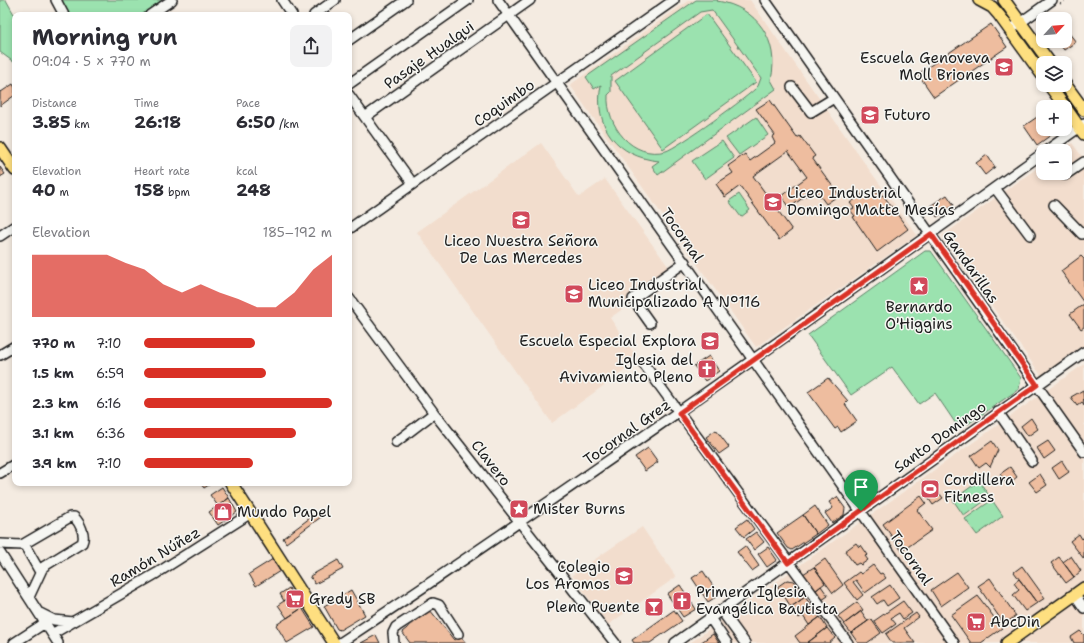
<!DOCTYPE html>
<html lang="en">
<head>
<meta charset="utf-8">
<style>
  body { margin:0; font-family:"Shantell Sans",sans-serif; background:#f2f2f3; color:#2b2b33; height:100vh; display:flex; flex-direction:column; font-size:15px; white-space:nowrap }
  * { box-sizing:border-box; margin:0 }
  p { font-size:13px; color:#7c7c81 }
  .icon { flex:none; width:22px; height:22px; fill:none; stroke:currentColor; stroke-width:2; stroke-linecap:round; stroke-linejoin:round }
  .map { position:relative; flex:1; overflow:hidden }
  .panel { position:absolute; left:12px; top:12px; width:340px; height:474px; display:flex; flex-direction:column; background:#fff; border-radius:8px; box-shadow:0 2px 6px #0003 }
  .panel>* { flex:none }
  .needle { width:26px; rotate:64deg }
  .controls { position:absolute; left:1036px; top:12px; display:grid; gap:8px }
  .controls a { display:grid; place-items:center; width:36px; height:36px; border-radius:8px; background:#fff; box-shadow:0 2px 6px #0003; font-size:20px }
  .pin { position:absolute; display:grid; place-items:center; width:34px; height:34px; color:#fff; margin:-41px -17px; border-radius:50% 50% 50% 0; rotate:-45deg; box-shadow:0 0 4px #0007 }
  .pin .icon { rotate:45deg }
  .round { display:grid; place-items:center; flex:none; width:42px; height:42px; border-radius:8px; background:#f2f2f3 }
  .headline { display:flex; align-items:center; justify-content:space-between; height:68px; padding:0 20px }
  h1 { font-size:22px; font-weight:700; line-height:30px }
  .metrics { display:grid; grid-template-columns:repeat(3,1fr); gap:6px; height:68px; padding:4px 20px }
  .metrics div { display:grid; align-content:center }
  .metrics b { font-size:17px; font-weight:700 }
  .metrics small { font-size:11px; font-weight:400 }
  .metrics p { font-size:11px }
  .chart { height:112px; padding:8px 20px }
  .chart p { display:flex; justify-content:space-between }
  .chart svg { width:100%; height:72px; margin-top:4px; fill:#d93025; opacity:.7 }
  ul { padding:0 20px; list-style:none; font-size:13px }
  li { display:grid; grid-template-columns:64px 48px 1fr; align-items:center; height:30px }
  li i { height:10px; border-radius:5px; background:#d93025 }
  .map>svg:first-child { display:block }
  .built { fill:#f2ddcd }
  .green { fill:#9be2af; stroke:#5c7f66; fill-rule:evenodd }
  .building { fill:#eebd9f; stroke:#1c1c1c }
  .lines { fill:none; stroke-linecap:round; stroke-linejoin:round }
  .minor-casing { stroke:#1c1c1c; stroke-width:12 }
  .major-casing { stroke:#1c1c1c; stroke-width:14 }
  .path { stroke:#1c1c1c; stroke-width:1.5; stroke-dasharray:1 3; stroke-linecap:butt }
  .minor { stroke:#f6f6f2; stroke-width:9 }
  .major { stroke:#fedf80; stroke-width:11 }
  .route-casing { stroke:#fff; stroke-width:8 }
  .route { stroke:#d93025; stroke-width:5 }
  .labels { text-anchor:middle; stroke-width:3; stroke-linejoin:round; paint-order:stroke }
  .street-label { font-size:15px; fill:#1c1c1c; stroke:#f6f6f2 }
  .poi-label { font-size:15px; fill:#1c1c1c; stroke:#f6f6f2; text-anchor:start }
</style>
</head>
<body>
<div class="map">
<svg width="1084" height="643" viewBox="0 0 1084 643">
  <rect width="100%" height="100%" fill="#f4ebe1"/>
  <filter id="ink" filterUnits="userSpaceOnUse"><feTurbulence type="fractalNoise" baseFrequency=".025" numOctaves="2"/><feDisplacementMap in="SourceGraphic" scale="8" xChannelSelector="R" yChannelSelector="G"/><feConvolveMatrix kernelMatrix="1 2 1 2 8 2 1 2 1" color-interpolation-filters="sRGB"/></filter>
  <g filter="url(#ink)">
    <!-- built -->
    <path class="built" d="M689 0H750L868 168 917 235 756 347 570 85Z
      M541 143 579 197 605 179 673 273 610 318 639 360 552 423 417 232Z
      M1072 143 1084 159V349L1043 378 942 236 1043 164V173H1065V151H1061Z
      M1084 364V643H690Z
      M642 527 676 577 608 625 572 575Z"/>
    <!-- green -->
    <path class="green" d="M0 0H6L15 16V63L0 52Z
      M61 0H162L141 15H70Z
      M696 0H718L717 1C757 7 780 41 771 80L776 89 658 175 652 166 659 161C617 157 593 126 601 85L594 89 586 77ZM712 10 761 78 758 86C751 95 677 148 666 151 632 160 606 125 608 95L611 92V76L700 12Z
      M707 14 756 82 663 149 615 81Z
      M756 117 768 135 739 155 726 138Z
      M722 141 734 158 705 179 692 161Z
      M739 194 750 210 741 217 729 201Z
      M925 251H931L1021 378 1019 389 968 424 964 418 956 424 935 393 919 404 892 367 851 395 808 335Z
      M979 481 990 497 964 516 953 500Z
      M992 500 1003 516 977 535 965 519Z"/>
    <!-- building -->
    <path class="building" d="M991 24 1007 47 934 97 918 74Z
      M1068 32 1076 42 1064 50 1057 41H1065V34Z
      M13 84 15 88V95L0 106V91L1 92Z
      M770 100 797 138 800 136 815 156 812 158 839 195 826 204 815 189 789 208 781 196 807 177 788 151 753 176 792 230 779 240 740 186 725 197 716 184 733 173 728 166 745 154 750 161 775 143 772 137 775 135 756 109Z
      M1043 113V129L1058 130 1037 145 1024 126Z
      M987 155 995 167 985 175 976 163Z
      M0 167 5 174 0 177Z
      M867 191 871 196 876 192 880 197 883 195 908 229 877 252 853 217 855 216 850 210 854 208 850 203Z
      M947 195 954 205 937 217 930 206Z
      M1081 256 1084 259V303L1061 271Z
      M1084 304V327L1081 329 1070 314Z
      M709 356 719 371 705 381 694 366Z
      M828 378 848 401 845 404 857 421 841 432 838 427 835 429 808 392Z
      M1083 390 1084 406 1082 402 1077 406 1071 397Z
      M1031 418 1038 429 1028 436 1021 426Z
      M716 430 729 447 719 454 706 437Z
      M992 441 998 450 990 467 986 463 979 468 971 456Z
      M1048 441 1055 451 1044 459 1037 448Z
      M648 448 658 462 645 471 635 457Z
      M1062 461 1069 472 1059 479 1052 468Z
      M1010 467 1017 477 1007 485 1000 474Z
      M1040 474 1047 485 1037 492 1029 482Z
      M200 483H212L204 488Z
      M933 485 943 498 933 505 924 492Z
      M222 487 229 498 218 506 210 495Z
      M921 496 926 503 917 510 932 530 902 551 883 524Z
      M837 497 845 508 844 515 832 523 825 513 833 508 829 502Z
      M229 498 237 512 218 525 209 512Z
      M815 506 828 525 816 534 803 515Z
      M318 512 321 517 286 543 283 538Z
      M803 515 816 534 792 550 788 548 777 533Z
      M747 519 754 529 744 537 736 527Z
      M756 532 764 542 754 550 746 539Z
      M1079 534 1082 539 1084 537V559L1070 541Z
      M856 543 859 547 861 545 868 555 865 556 868 560 861 565 859 563 855 565 845 551Z
      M745 546 759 566 752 571 737 552Z
      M768 547 777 560 767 567 758 554Z
      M1071 556 1081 571 1074 577 1063 562Z
      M1059 557 1074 577 1066 583 1051 563Z
      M273 559 280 571 256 586 249 574Z
      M825 559 843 585 833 593 814 567Z
      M338 560 343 569 315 584 310 576Z
      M873 565 880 574 882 573 886 578 865 593 856 580 853 582 863 595 857 600 844 583 859 572 861 574Z
      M1022 566 1045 598 1037 603 1014 572Z
      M814 567 825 583 815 591 803 574Z
      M703 571 719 595 708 602 692 578Z
      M957 572 968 587 941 606 931 590Z
      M990 578 1016 616 1004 624 978 586Z
      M1019 579 1037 603 1025 611 1013 595 1019 590 1014 583Z
      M787 580 794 581 798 586 784 596 777 587Z
      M680 585 696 609 683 617 667 594Z
      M890 585 899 598 887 606 883 600 877 604 872 597Z
      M798 586 805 597 791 607 784 596Z
      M821 586 828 596 822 600 815 591Z
      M289 588 293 595 284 601 280 594Z
      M351 590 365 615 340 630 337 629 324 606Z
      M293 595 302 608 287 618 278 605Z
      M978 596 1002 628 981 643H971L951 615Z
      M805 597 813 608 799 618 791 607Z
      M903 601 912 613 903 619 899 613 891 618 896 624 883 633 874 621Z
      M857 602 863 610 844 624 838 616Z
      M302 608 314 627 287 643 276 625Z
      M813 608 820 617 809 625 803 616Z
      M430 610 454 640 460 636 466 643H410L402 632Z
      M674 610 682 621 650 643H634L632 640Z
      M861 611 868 621 851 633 844 624Z
      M916 613 919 617 904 628 915 643H892L886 634Z
      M820 617 827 628 807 643H800L795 636Z
      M871 619 881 633 867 643H858L851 633Z
      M827 628 835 638 829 643H807Z
      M1080 631 1084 635V643H1074L1071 637Z
      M713 634 719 643H700Z
      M376 635 380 643H361Z"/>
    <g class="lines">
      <defs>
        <path id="minor" d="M56 0 64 15
          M282 0 292 15
          M498 0 954 643
          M765 0 1084 452
          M150 15 172 0
          M314 15 335 0
          M1010 30 1052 0
          M349 40 406 0
          M349 84 468 0
          M792 87 811 112 834 98
          M349 95 413 184
          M365 117 530 0
          M1046 151 1084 124
          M1057 173 1065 175 1084 162
          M995 188 1030 235
          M1054 205 1082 234 1084 233
          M349 229 674 0
          M0 236 15 226
          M349 298 434 413 615 643
          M650 323 633 299 685 262
          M0 355 15 346
          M643 363 848 643
          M998 412 1032 461
          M396 442 434 413
          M0 473 15 464
          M0 544 22 545 70 517H74C80 523 86 535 82 543L43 567 29 597
          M24 544 40 572
          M0 553 58 643
          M1075 595 1084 608
          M721 610 745 643
          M40 613 54 620 73 622
          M710 618 727 643
          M52 634 157 573 251 513
          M14 643 45 623
          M340 643C578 485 811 320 1043 153
          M394 643 393 633 396 627 433 603 439 605 458 634
          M675 643 1084 352"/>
        <path id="major" d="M979 0 992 7 999 15 1043 76
          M1004 0 1050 63
          M1065 84 1084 110
          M1049 85 1065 107
          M1065 107 1084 134
          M0 148 15 170
          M231 483 334 643
          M1007 643 1084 588"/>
      </defs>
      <!-- minor casing -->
      <use href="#minor" class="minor-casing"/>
      <!-- major casing -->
      <use href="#major" class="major-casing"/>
      <!-- path -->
      <path class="path" d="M1060 4 1066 0"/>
      <!-- minor -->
      <use href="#minor" class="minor"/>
      <!-- major -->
      <use href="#major" class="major"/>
    </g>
  </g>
  <g class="lines" filter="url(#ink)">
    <defs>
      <path id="route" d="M931 234 1037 385 788 563 679 413Z"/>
    </defs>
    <!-- route casing -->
    <use href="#route" class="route-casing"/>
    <!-- route -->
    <use href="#route" class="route"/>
  </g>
  <!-- icons -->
  <defs>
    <symbol id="school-square" viewBox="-11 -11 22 22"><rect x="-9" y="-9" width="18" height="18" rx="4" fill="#d1495b" stroke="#f6f6f2"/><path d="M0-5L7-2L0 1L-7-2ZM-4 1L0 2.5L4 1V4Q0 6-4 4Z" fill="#fff"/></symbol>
    <symbol id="sight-square" viewBox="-11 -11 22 22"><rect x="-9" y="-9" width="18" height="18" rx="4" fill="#d1495b" stroke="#f6f6f2"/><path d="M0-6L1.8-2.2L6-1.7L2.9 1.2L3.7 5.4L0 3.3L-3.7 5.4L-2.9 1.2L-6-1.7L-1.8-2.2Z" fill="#fff"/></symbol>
    <symbol id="church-square" viewBox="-11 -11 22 22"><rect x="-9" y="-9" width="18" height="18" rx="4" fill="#d1495b" stroke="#f6f6f2"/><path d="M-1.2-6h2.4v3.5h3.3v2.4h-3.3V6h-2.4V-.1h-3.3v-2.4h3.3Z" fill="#fff"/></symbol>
    <symbol id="stadium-square" viewBox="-11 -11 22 22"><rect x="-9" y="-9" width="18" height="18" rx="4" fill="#d1495b" stroke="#f6f6f2"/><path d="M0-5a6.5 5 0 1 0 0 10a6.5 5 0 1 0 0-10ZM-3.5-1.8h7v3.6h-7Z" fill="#fff"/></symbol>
    <symbol id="shop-square" viewBox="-11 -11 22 22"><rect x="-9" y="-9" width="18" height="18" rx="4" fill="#d1495b" stroke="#f6f6f2"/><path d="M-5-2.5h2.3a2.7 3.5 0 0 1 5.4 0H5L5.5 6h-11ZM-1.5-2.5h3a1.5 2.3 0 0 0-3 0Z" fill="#fff"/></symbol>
    <symbol id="supermarket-square" viewBox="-11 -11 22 22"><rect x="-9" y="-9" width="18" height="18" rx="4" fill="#d1495b" stroke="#f6f6f2"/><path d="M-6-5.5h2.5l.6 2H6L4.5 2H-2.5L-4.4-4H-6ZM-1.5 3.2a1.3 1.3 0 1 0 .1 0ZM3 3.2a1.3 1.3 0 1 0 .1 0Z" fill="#fff"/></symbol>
    <symbol id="bar-square" viewBox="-11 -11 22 22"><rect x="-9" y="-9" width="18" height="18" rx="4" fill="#d1495b" stroke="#f6f6f2"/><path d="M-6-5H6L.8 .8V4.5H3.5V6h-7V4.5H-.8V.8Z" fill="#fff"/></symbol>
  </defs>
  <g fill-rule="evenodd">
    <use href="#school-square" x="993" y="56" width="22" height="22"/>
    <use href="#school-square" x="859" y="104" width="22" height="22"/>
    <use href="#school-square" x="762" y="191" width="22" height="22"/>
    <use href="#school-square" x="510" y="209" width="22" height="22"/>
    <use href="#sight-square" x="908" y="275" width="22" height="22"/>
    <use href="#school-square" x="563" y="283" width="22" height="22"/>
    <use href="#school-square" x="699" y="330" width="22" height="22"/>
    <use href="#church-square" x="696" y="358" width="22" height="22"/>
    <use href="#stadium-square" x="919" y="478" width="22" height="22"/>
    <use href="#sight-square" x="508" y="498" width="22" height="22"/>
    <use href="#shop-square" x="212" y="501" width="22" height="22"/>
    <use href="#school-square" x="613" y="565" width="22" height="22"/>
    <use href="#supermarket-square" x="284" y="588" width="22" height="22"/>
    <use href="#church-square" x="671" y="590" width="22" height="22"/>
    <use href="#bar-square" x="643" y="596" width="22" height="22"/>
    <use href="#supermarket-square" x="965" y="611" width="22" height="22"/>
  </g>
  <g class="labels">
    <!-- street labels -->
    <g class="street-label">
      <text transform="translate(429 55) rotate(-35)" y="5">Pasaje Hualqui</text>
      <text transform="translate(504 103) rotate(-35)" y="5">Coquimbo</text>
      <text transform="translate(682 235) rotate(55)" y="5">Tocornal</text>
      <text transform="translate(971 267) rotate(55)" y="5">Gandarillas</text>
      <text transform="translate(627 432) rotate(-35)" y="5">Tocornal Grez</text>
      <text transform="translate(940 437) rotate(-36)" y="5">Santo Domingo</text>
      <text transform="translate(491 463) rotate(52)" y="5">Clavero</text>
      <text transform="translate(155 557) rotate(-31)" y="5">Ramón Núñez</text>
      <text transform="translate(911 558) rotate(55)" y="5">Tocornal</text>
    </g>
    <!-- poi labels -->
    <g class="poi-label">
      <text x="990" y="63" text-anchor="end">Escuela Genoveva<tspan x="990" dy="17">Moll Briones</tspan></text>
      <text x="884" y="120">Futuro</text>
      <text x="787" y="198">Liceo Industrial<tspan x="787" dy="17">Domingo Matte Mesías</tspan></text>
      <text x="521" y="246" text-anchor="middle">Liceo Nuestra Señora<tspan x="521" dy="17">De Las Mercedes</tspan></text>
      <text x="588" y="290">Liceo Industrial<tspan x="588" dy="17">Municipalizado A N°116</tspan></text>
      <text x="919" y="312" text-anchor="middle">Bernardo<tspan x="919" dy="17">O'Higgins</tspan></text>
      <text x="696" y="346" text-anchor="end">Escuela Especial Explora</text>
      <text x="693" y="365" text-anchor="end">Iglesia del<tspan x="693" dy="17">Avivamiento Pleno</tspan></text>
      <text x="944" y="485">Cordillera<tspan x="944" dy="17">Fitness</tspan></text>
      <text x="533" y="514">Mister Burns</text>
      <text x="237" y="517">Mundo Papel</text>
      <text x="610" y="572" text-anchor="end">Colegio<tspan x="610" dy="17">Los Aromos</tspan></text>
      <text x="696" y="597">Primera Iglesia<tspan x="696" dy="17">Evangélica Bautista</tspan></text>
      <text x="309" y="604">Gredy SB</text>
      <text x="640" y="612" text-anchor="end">Pleno Puente</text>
      <text x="990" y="627">AbcDin</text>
    </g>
  </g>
</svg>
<div class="controls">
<a><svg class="needle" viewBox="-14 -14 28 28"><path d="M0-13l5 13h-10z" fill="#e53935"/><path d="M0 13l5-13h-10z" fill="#7c7c81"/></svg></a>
<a><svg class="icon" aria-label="layers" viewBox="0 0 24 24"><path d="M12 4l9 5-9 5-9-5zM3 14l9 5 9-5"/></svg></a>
<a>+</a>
<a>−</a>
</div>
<div class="pin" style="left:861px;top:511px;background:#1e9e55"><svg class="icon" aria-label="arrive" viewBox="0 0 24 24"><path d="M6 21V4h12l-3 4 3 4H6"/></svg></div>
<section class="panel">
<div class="headline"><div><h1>Morning run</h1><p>09:04 · 5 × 770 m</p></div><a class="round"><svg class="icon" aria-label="share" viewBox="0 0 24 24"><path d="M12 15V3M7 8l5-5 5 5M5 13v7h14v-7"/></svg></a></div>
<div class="metrics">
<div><p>Distance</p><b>3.85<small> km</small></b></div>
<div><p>Time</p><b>26:18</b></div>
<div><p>Pace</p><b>6:50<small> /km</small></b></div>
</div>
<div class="metrics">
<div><p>Elevation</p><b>40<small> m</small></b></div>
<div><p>Heart rate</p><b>158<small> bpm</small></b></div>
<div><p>kcal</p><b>248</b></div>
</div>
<div class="chart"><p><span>Elevation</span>185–192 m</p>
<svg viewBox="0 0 160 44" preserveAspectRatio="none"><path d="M0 44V6L10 6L20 6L30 6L40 6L50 11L60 15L70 24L80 29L90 24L100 29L110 33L120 38L130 38L140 29L150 15L160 6V44z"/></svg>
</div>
<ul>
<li><b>770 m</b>7:10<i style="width:59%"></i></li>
<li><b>1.5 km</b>6:59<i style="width:65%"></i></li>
<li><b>2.3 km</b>6:16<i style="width:100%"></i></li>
<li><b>3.1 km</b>6:36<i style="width:81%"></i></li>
<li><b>3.9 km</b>7:10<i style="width:58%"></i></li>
</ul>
</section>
</div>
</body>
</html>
